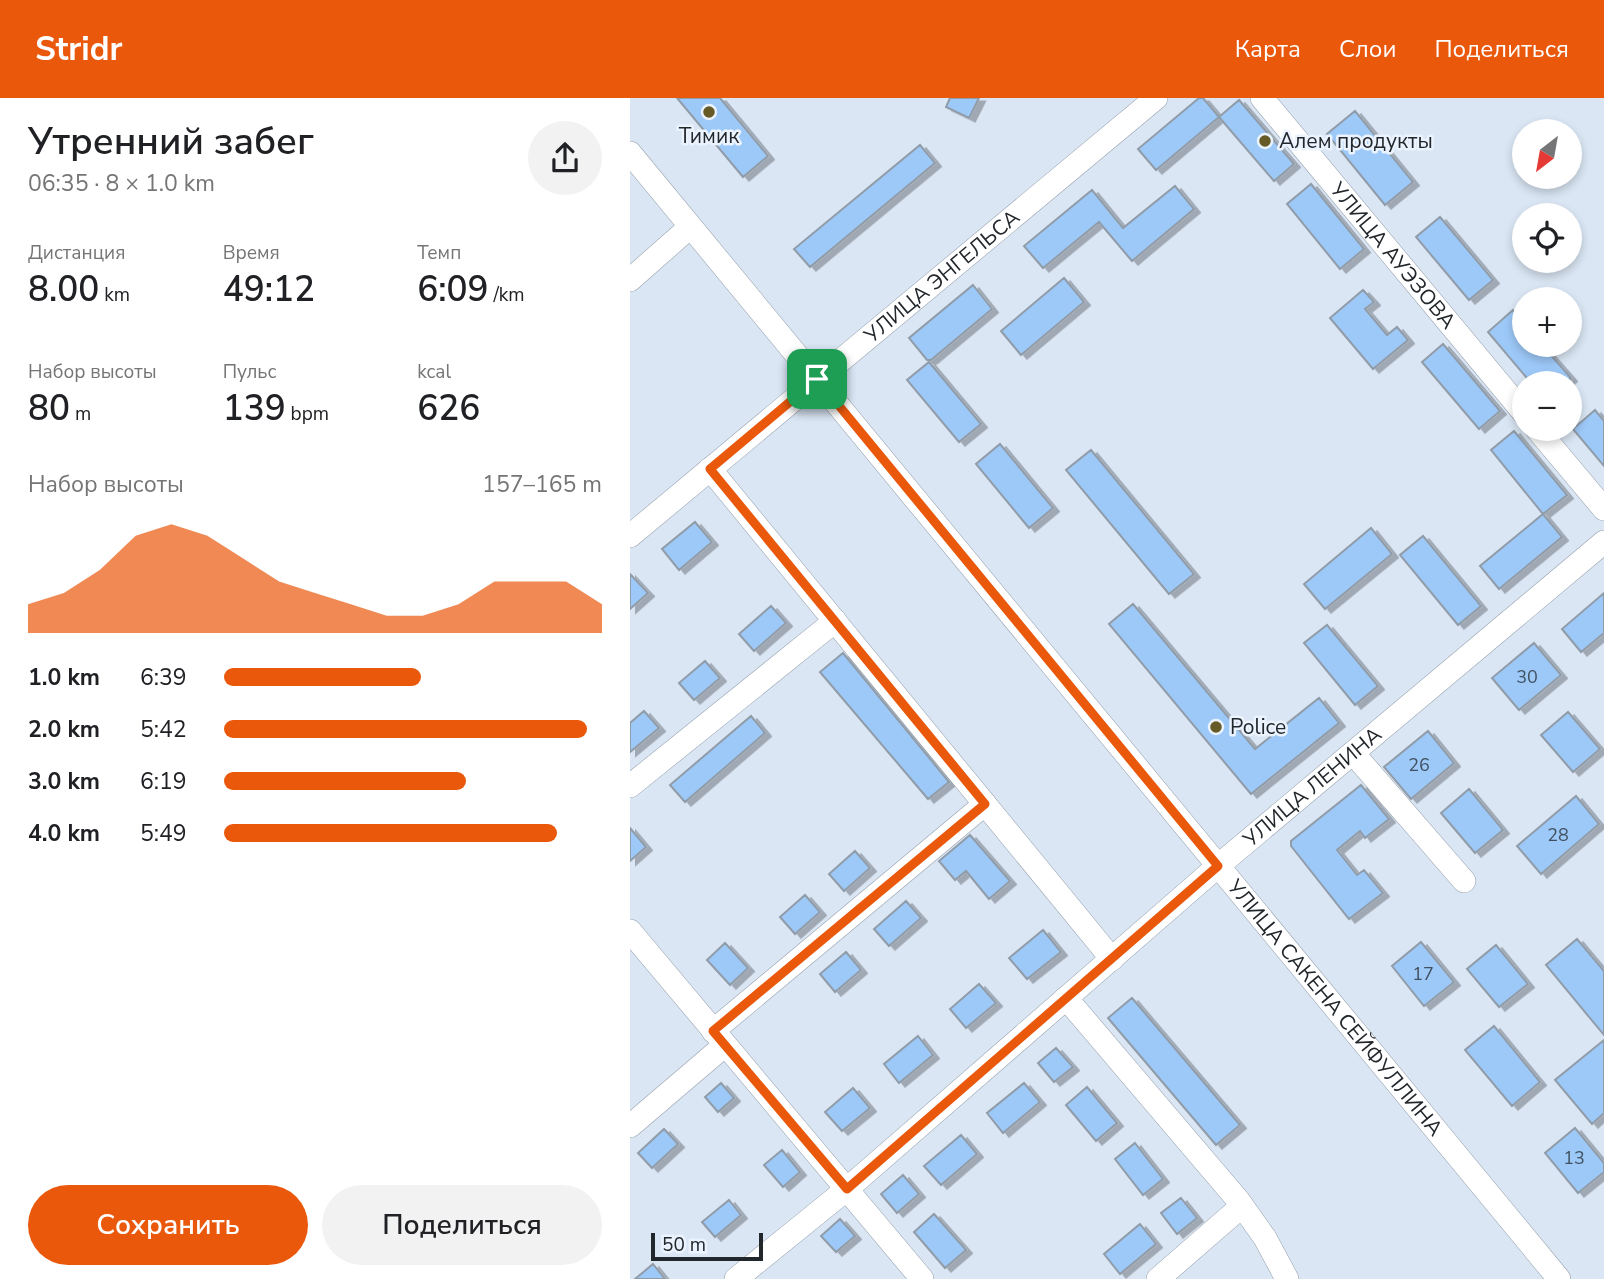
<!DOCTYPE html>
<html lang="ru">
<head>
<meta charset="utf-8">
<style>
  body { margin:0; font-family:"Nunito Sans",sans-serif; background:#f2f2f2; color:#202124; height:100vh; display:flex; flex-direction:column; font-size:26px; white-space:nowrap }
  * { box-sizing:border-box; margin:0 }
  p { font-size:23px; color:#757577 }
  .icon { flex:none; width:38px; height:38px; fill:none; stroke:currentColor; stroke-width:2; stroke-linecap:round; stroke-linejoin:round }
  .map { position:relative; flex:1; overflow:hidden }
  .sheet { display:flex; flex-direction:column; background:#fff; width:630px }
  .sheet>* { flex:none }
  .needle { width:46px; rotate:211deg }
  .fabs { position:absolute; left:882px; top:21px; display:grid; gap:14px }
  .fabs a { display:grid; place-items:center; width:70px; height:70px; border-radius:50%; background:#fff; box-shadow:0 4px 10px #0003; font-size:35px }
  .scale { position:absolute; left:21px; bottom:18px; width:112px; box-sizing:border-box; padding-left:7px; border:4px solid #22272c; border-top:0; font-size:19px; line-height:24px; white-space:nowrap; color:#22272c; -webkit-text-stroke:5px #eaf3fe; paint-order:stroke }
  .pin { position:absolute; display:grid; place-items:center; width:60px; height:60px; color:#fff; margin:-30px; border-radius:14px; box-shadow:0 4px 10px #0006 }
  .round { display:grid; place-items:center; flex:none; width:74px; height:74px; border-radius:37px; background:#f2f2f2 }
  .headline { display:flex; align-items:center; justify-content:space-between; height:119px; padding:0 28px }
  h1 { font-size:38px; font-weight:600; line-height:52px }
  .stats { display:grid; grid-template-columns:repeat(3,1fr); gap:10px; height:119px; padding:7px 28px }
  .stats div { display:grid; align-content:center }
  .stats b { font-size:35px; font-weight:600 }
  .stats small { font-size:19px; font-weight:400 }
  .stats p { font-size:19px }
  .chart { height:196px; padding:14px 28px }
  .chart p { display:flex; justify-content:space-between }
  .chart svg { width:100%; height:126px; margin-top:7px; fill:#ea580c; opacity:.7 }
  .button { display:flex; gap:14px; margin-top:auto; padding:14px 28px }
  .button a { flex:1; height:80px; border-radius:42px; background:#ea580c; color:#fff; font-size:28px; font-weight:600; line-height:80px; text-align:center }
  .button a+a { background:#f2f2f2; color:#202124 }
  ul { padding:0 28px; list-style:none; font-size:23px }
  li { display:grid; grid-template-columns:112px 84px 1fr; align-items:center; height:52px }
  li i { height:18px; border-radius:9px; background:#ea580c }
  header { display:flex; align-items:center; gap:42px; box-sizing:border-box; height:98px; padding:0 35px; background:#ea580c; color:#fff }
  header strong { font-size:33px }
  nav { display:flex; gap:38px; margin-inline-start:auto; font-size:24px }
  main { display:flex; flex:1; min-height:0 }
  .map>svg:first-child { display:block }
  .building { fill:#9dc9f9; stroke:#919ca9; stroke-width:2; filter:url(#shadow) }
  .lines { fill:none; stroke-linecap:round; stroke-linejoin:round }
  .minor-casing { stroke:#949fac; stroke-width:24 }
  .minor { stroke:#fff; stroke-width:23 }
  .route-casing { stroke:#fff; stroke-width:14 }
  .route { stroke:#ea580c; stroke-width:9 }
  .poi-dot { fill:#665a27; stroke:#eaf3fe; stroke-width:2.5 }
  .labels { text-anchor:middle; stroke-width:5; stroke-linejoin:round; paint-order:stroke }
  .number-label { font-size:18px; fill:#41505f }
  .poi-label { font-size:21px; fill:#22272c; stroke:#eaf3fe; text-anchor:start }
  .street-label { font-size:21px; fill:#22272c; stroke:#eaf3fe }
</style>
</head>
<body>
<header>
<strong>Stridr</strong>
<nav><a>Карта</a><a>Слои</a><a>Поделиться</a></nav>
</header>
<main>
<section class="sheet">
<div class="headline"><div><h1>Утренний забег</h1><p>06:35 · 8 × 1.0 km</p></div><a class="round"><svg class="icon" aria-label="share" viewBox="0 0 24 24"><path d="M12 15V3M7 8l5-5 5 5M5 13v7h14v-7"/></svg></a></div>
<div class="stats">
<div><p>Дистанция</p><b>8.00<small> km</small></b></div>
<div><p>Время</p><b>49:12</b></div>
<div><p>Темп</p><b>6:09<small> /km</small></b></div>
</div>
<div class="stats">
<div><p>Набор высоты</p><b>80<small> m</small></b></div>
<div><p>Пульс</p><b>139<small> bpm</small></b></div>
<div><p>kcal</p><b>626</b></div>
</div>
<div class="chart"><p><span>Набор высоты</span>157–165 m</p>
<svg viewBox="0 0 160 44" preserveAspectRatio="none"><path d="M0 44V34L10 30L20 22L30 10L40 6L50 10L60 18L70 26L80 30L90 34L100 38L110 38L120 34L130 26L140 26L150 26L160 34V44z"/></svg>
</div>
<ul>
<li><b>1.0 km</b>6:39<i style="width:52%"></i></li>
<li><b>2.0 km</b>5:42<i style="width:96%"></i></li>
<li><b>3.0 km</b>6:19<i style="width:64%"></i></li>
<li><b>4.0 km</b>5:49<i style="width:88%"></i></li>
</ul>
<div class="button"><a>Сохранить</a><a>Поделиться</a></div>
</section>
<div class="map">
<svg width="974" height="1181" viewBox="0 0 974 1181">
  <defs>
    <filter id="shadow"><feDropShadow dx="6" dy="3.5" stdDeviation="0" flood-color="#0004"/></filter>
  </defs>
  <rect width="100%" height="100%" fill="#dae6f4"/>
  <!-- building -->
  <path class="building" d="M47 0H90L138 58 113 79Z
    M320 0H349L339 20 316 9Z
    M569 0H573L589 19 526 72 508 51Z
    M609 2 664 66 644 83 589 19Z
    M725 13 783 84 755 107 697 36Z
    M290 47 305 65 180 169 164 151Z
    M681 86 734 151 710 171 657 106Z
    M545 88 564 111 502 163 469 124 413 170 394 148 462 92 493 130Z
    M810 119 863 182 839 202 786 139Z
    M434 180 454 204 391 257 371 233Z
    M343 187 362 211 301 262H297L279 240Z
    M733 192 744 204 735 211 757 237 767 229 778 242 743 271 700 220Z
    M883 212 894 225V247H912L941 280 935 285H901L858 234Z
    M813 246 870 313 849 331 792 264Z
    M299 264 351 326 329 344 277 282Z
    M965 312 974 323V368L943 331Z
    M884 333 937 397 913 416 861 352Z
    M370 346 423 410 399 430 346 366Z
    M461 352 564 476 539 496 436 372Z
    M913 416 932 439 869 491 850 468Z
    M65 424 82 444 49 472 32 451Z
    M741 430 762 456 695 511 674 486Z
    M793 438 851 508 828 527 770 457Z
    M0 476 18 495 0 511Z
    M974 495V535L951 554 932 531Z
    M503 506 625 651 689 600 709 625 621 696 479 526Z
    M141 508 156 525 124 553 109 536Z
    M697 527 748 588 725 607 674 545Z
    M904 545 931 577 889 612 862 580Z
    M213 555 319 684 298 701 190 574Z
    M75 563 90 580 64 602 49 585Z
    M14 613 29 630 0 654V625Z
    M938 614 970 651 943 674 911 637Z
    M121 618 135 635 55 704 40 687Z
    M798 633 824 665 781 701 754 669Z
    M731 687 759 721 735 740 730 733 707 752 727 777 734 772 753 795 719 821 661 748V743Z
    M839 691 873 732 845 755 811 715Z
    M946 698 969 726 911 776 887 748Z
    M0 730 16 749 0 763Z
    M340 737 380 783 359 801 336 773 325 782 309 763Z
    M225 753 240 770 214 793 199 776Z
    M175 797 190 814 165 836 150 819Z
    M276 803 291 820 259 848 244 831Z
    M413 832 431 854 397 881 379 860Z
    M947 841 974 873V937L916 867Z
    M791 844 824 884 794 908 762 868Z
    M95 845 118 870 100 887 77 862Z
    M866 847 898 886 869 909 837 871Z
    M216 854 231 872 205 894 190 876Z
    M349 886 366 905 336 930 320 911Z
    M502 900 610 1027 586 1047 478 920Z
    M864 928 910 984 882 1008 835 952Z
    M288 938 303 957 269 985 254 966Z
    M974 942V1015L962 1026 925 982Z
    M426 950 443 969 424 984 408 965Z
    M91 985 104 1000 88 1014 75 999Z
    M394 985 410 1004 373 1035 357 1015Z
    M457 989 487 1025 466 1043 436 1007Z
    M223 990 240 1010 212 1033 195 1014Z
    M945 1030 974 1065V1074L948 1095 915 1055Z
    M34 1031 48 1046 22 1070 8 1055Z
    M331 1037 347 1056 311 1087 294 1068Z
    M505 1045 533 1081 513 1097 485 1061Z
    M152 1052 170 1074 153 1089 134 1067Z
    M273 1077 289 1096 267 1115 251 1096Z
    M551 1100 567 1120 547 1136 531 1115Z
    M99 1102 111 1117 85 1139 72 1124Z
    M304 1116 336 1152 315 1170 284 1134Z
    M210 1121 225 1138 206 1154 191 1138Z
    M510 1126 526 1146 490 1176 474 1156Z
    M23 1166 35 1181H5Z"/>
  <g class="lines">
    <defs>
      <g id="minor">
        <path id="s1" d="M632 0 894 315"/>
        <path id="s2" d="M0 55 929 1181"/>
        <path d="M0 182 60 129"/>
        <path d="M907 331 974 411"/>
        <path d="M80 371 482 861"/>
        <path id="s3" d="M0 438 526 0"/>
        <path d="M723 655 834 783"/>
        <path d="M0 688 205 523"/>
        <path d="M0 833 292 1181"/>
        <path d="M436 900 608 1102 635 1140 657 1181"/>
        <path d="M83 933 355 706"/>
        <path d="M0 1028 95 947"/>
        <path id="s4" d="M106 1181 217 1091 588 768 974 444"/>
        <path d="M528 1181 612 1108"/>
      </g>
    </defs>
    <!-- minor casing -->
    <use href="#minor" class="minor-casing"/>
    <!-- minor -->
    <use href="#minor" class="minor"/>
  </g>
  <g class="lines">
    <defs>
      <path id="route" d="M187 281 588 768 217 1091 83 933 355 706 80 371Z"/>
    </defs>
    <!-- route casing -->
    <use href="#route" class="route-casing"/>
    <!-- route -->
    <use href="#route" class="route"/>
  </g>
  <!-- markers -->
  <g class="poi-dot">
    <circle cx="79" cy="14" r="7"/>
    <circle cx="635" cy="43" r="7"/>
    <circle cx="586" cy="629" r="7"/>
  </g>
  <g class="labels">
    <!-- number labels -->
    <g class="number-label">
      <text x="897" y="585">30</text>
      <text x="789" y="673">26</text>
      <text x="928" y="743">28</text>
      <text x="793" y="882">17</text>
      <text x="944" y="1066">13</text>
    </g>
    <!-- poi labels -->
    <g class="poi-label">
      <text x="79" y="45" text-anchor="middle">Тимик</text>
      <text x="649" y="50">Алем продукты</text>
      <text x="600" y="636">Police</text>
    </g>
    <!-- street labels -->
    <g class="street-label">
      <text dy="7" stroke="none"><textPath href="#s1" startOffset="205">УЛИЦА АУЭЗОВА</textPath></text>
      <text dy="7" stroke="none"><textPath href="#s3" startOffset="406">УЛИЦА ЭНГЕЛЬСА</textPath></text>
      <text dy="7" stroke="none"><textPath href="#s4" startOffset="758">УЛИЦА ЛЕНИНА</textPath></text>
      <text dy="7" stroke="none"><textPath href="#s2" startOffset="1108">УЛИЦА САКЕНА СЕЙФУЛЛИНА</textPath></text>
    </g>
  </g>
</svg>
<div class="fabs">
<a><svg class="needle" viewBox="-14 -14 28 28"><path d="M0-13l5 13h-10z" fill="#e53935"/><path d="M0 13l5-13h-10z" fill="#757577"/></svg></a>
<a><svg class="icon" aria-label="locate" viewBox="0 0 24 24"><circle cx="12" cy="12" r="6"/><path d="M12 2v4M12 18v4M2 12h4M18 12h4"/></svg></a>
<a>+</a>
<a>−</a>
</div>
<div class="scale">50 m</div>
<div class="pin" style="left:187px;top:281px;background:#1e9e55"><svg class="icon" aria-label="arrive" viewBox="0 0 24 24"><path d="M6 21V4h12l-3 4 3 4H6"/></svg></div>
</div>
</main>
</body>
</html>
